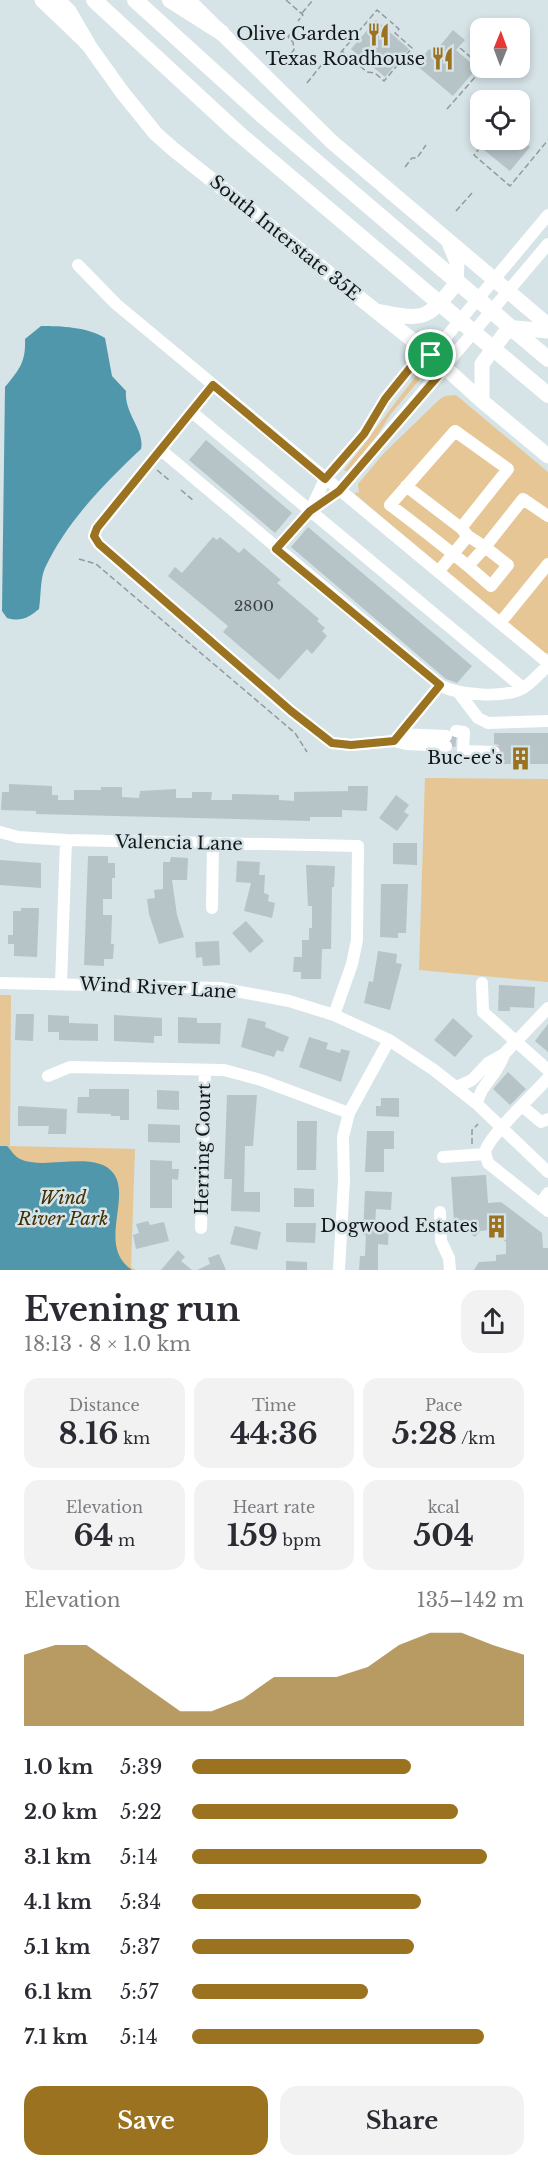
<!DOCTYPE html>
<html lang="en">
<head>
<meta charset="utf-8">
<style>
  body { margin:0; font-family:"Libre Baskerville",serif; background:#f2f2f3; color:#2b2b33; height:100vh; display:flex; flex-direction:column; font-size:22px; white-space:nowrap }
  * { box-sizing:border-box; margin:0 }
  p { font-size:20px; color:#7c7c81 }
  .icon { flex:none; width:33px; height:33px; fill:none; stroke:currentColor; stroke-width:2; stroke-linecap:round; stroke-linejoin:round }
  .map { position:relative; height:1270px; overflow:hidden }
  .panel { display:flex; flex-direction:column; background:#fff; flex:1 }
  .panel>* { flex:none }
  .needle { width:39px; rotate:1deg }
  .fabs { position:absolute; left:470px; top:18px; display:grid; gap:12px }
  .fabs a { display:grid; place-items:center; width:60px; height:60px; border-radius:12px; background:#fff; box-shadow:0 3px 9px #0003; font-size:30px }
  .pin { position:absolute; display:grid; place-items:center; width:51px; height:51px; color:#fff; margin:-26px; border:3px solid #fff; border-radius:50%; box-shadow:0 2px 6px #0007 }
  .round { display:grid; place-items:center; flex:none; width:63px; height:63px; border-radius:18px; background:#f2f2f3 }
  .headline { display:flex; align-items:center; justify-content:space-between; height:102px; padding:0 24px }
  h1 { font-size:33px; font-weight:800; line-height:45px }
  .metrics { display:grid; grid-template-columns:repeat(3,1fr); gap:9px; height:102px; padding:6px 24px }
  .metrics div { display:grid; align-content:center; border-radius:15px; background:#f2f2f3; text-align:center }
  .metrics b { font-size:30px; font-weight:800 }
  .metrics small { font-size:16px; font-weight:400 }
  .metrics p { font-size:16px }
  .chart { height:168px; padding:12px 24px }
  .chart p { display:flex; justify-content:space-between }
  .chart svg { width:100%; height:108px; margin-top:6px; fill:#9b7220; opacity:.7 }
  .button { display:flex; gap:12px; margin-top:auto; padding:12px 24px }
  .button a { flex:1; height:69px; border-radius:18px; background:#9b7220; color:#fff; font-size:24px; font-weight:800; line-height:69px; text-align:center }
  .button a+a { background:#f2f2f3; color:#2b2b33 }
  ul { padding:0 24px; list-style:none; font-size:20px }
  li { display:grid; grid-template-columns:96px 72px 1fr; align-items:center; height:45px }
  li i { height:15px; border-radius:8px; background:#9b7220 }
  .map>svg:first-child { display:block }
  .green { fill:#e5c694 }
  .water { fill:#5097ab }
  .building { fill:#b6c3c7 }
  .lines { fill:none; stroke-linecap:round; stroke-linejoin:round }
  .minor-tunnel { stroke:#b9c4c8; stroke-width:12; stroke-dasharray:12 6; stroke-linecap:butt }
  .path { stroke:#919b9e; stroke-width:1.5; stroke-dasharray:6 3; stroke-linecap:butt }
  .minor { stroke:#fff; stroke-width:12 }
  .major { stroke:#fff; stroke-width:15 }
  .highway { stroke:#fff; stroke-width:16 }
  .route-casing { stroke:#fff; stroke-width:12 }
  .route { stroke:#9b7220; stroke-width:8 }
  .labels { text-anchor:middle; stroke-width:5; stroke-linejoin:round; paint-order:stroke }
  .number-label { font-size:15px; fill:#3c4244 }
  .poi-label { font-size:18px; fill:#131719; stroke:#d6e3e7; text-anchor:end }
  .street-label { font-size:18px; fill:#131719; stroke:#d6e3e7 }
  .park-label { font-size:18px; font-style:italic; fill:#432e01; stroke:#d6e3e7 }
</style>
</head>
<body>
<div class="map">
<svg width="548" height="1270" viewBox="0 0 548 1270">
  <rect width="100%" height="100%" fill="#d6e3e7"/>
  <!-- green -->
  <path class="green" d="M416 376 420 379 390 415 379 433 348 472 344 470C369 439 391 407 416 376Z
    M456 395 548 472V653H544L541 649 539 651 355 494 357 491V493H359L358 484 385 452 440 399 445 396Z
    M425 778 548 779V982L419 970Z
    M0 995H11L10 1146 135 1149 131 1267 136 1270H0Z"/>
  <!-- water -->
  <path class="water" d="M41 326C61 326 87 327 105 338L112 376 126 391C124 414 145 430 141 449 105 483 67 521 45 568 40 579 41 597 39 609 28 618 21 622 7 618L2 611 5 387C19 370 26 362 25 339Z
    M0 1146H7C11 1150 14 1156 20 1159 45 1171 96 1149 114 1174 131 1199 97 1247 132 1270H0Z"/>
  <!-- building -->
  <path class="building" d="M376 20 409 49 385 77 351 49Z
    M453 30 465 40 456 50 477 68 453 96 416 65 429 49 434 53Z
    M493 140H521L530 147 510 171 484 150Z
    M206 440 292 513 275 533 189 460Z
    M308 527 472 666 457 683 446 679 291 547Z
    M213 537 217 540 220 537 239 553 244 548 281 580 277 583 319 619 317 621 325 628 322 631 327 636 312 654 307 649 279 680 223 632 228 626 168 576 175 567 182 573Z
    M494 733H548V764H494V760L501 757 502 752 499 745 494 744Z
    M9 784 52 786V795H58V800H74V790H101V787H122V797L139 798 140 791 176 789V798H192V792H212L211 800H232V794L279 795V800L294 801V792L348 791V786H368L367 811 342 810V817H310V821L36 814V811L1 810 2 792H9Z
    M396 795 409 805 404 812 409 815 397 831 379 818Z
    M393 843H417V865L393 864Z
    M88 856H108V863H115V878H112V899H103V915H112L111 944H114L113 959H104V966L84 965Z
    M171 857 188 858 187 880H172L177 915 184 937 159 944 149 914 147 899 155 898 154 890 163 889V862H170Z
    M0 860 41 863V888L0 885Z
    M237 861 260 862 259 875H265L264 893 269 895 268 901 275 903 272 918 244 911 251 883 236 882Z
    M306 865 335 866 334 887H332L331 949H322L321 979H301V972H293L294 957H302V940H309V928H312V906H308Z
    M381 884H408L406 933H398V938L380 937Z
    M21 908H39L37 957 14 956V944H8V935H13V911H21Z
    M246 921 264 941 250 953 232 933Z
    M219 941 220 965 203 966 202 957 196 958 195 942Z
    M378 951 397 954 396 963 402 964 390 1010 364 1003 369 981 373 982Z
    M499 985 535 987 534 1008 510 1007V1011H498Z
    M16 1014H34L33 1041 15 1040Z
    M48 1015 69 1016V1023L98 1024V1041L59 1040V1032H48Z
    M114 1015 162 1018V1036H154V1043L114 1041Z
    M178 1017 197 1018V1023H221L220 1044 178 1043Z
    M248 1018 266 1022 265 1027 289 1037 283 1052 277 1050 274 1057 241 1047Z
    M453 1018 473 1036 455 1057 434 1040Z
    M548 1024V1052L535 1041Z
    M309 1037 328 1043 326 1049 340 1053 341 1049 350 1051 341 1082 299 1067Z
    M508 1072 526 1089 510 1105 493 1089Z
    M89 1089H129V1120H120V1116H111V1114L77 1113 78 1097H89Z
    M157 1090 179 1091V1110L157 1109Z
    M227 1095H257L253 1146H245L244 1192H260V1212L231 1211 232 1179H224Z
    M381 1098H399V1117L376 1116V1106H381Z
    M18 1106 67 1109 66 1134H48L49 1126H18Z
    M297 1121H317L316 1170H297Z
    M148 1124 180 1125V1143L148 1142Z
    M367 1131H394V1149H384V1172H365Z
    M150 1160 172 1161V1169H179L178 1180 172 1179V1208H150Z
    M486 1175 488 1203 501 1202 542 1233 543 1248H548V1270H474L479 1262 496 1261V1255L506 1254V1242L489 1230 480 1231 475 1237 454 1222 451 1177Z
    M294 1188 314 1189V1207H294Z
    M365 1191 392 1192 391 1210 376 1209 375 1225H389L388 1245 378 1244V1270H359L360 1256H365L366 1235H363Z
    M148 1221 150 1225 164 1222 169 1241 136 1249 133 1235 139 1233 136 1224Z
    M286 1223H316L315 1243 286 1242Z
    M235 1226 261 1232 257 1250 230 1244Z
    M178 1250 185 1257 181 1261 192 1270H161Z
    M219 1254 226 1270H197L210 1264 208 1258Z
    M286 1261 307 1262V1270H286Z"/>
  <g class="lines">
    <!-- minor-tunnel -->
    <path class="minor-tunnel" d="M446 740 456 741
      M494 752 548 753"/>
    <!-- path -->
    <path class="path" d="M286 0 303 15 298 21
      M302 13 313 0
      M460 48 480 65
      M334 55 337 57 342 51 377 10 399 29 395 33 412 48 384 81 375 73 367 72 342 51
      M285 60 294 50 293 42 288 37 290 34
      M307 83 323 63
      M447 109 483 68
      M486 140 474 155 510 186 548 140
      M405 167 412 158H417L426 145
      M456 211 473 192
      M157 470 169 480
      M181 490 194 501
      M79 559 96 564 295 733 307 752
      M472 1144V1130L478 1124"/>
    <!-- minor -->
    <path class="minor" d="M78 265 116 304 548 663
      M213 385 97 528 94 536 99 544 291 711 332 743 351 745 394 741 440 685C457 695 504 699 523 688 532 683 540 672 548 666
      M193 413 523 688
      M161 450 440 685
      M406 486 461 528
      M311 509 325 479 364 434 385 399 410 368 431 355 548 215
      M468 536 485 547 523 499 548 516
      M276 549 310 511 339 491 548 244
      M438 572 468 536 461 528 508 469 455 431 390 505C417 525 442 545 468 566L485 547 508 565 491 586 468 566
      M500 623 548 564
      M459 693 478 718 488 723 548 721
      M456 731 464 732 463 751 494 752
      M400 734 446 736
      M394 741 406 744 446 746
      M0 832 18 837 66 840 358 846 357 940 352 964 334 1015
      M212 908 213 844
      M0 983 220 988 289 1001 334 1015 389 1040 434 1070 477 1104 548 1172
      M482 983 483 1012 548 1070
      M61 984 66 840
      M48 1076 70 1067 224 1070 261 1080 349 1113
      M548 1078C534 1094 493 1132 486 1149 484 1154 487 1158 488 1163L548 1211
      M457 1087 472 1080 488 1063 504 1054 548 1008
      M477 1104C480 1084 499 1074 504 1054
      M522 1106 541 1122 548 1119
      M443 1157 485 1154
      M540 1204 548 1193
      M440 1212 441 1241 449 1258 450 1270
      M201 1228 205 1070
      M339 1270 344 1180 343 1137 349 1113 389 1040"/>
    <!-- major -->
    <path class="major" d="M42 0 87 43 122 92 156 134 173 149 431 355 482 401 548 456
      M188 0 332 142 548 325
      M377 311C393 314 415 321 429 312 439 306 448 293 456 284L457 262 450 245
      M482 401V364L505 333 516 328 548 331"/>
    <!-- highway -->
    <path class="highway" d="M57 0 69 12 87 43
      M94 0 237 132 548 395
      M135 0 264 117 548 359
      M170 0 222 33"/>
  </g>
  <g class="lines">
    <defs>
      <path id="route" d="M431 355 445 368 339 491 310 511 276 549 440 685 394 741 351 745 332 743 291 711 99 544 94 536 97 528 213 385 325 479 364 434 385 399 410 368Z"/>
    </defs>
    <!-- route casing -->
    <use href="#route" class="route-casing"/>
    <!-- route -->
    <use href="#route" class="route"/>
  </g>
  <!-- icons -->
  <defs>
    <symbol id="restaurant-bare" viewBox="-9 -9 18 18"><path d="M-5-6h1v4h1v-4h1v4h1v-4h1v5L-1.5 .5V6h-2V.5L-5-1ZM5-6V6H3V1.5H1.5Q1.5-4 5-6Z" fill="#9b7220" stroke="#d6e3e7" stroke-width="2.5" paint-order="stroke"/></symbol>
    <symbol id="building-bare" viewBox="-9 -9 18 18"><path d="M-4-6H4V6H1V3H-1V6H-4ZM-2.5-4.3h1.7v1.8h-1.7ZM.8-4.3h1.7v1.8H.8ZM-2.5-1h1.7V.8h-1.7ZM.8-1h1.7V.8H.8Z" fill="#9b7220" stroke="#d6e3e7" stroke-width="2.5" paint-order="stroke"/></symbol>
  </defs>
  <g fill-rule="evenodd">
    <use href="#restaurant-bare" x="362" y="18" width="33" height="33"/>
    <use href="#restaurant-bare" x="426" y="42" width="33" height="33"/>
    <use href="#building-bare" x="504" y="742" width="33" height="33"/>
    <use href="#building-bare" x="480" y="1210" width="33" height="33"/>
  </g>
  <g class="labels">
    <!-- number labels -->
    <g class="number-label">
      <text x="254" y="611">2800</text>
    </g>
    <!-- poi labels -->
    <g class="poi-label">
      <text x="360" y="40">Olive Garden</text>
      <text x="425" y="65">Texas Roadhouse</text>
      <text x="503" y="764">Buc-ee's</text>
      <text x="478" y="1232">Dogwood Estates</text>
    </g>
    <!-- street labels -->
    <g class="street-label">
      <text transform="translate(285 238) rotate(39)" y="6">South Interstate 35E</text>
      <text transform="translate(179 843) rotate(1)" y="6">Valencia Lane</text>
      <text transform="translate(158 988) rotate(3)" y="6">Wind River Lane</text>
      <text transform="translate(203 1149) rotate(-89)" y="6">Herring Court</text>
    </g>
    <!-- park labels -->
    <g class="park-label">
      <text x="63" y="1204">Wind<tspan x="63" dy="21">River Park</tspan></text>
    </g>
  </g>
</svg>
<div class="fabs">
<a><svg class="needle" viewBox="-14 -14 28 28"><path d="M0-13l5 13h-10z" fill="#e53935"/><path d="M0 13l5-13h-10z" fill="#7c7c81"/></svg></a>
<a><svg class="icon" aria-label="locate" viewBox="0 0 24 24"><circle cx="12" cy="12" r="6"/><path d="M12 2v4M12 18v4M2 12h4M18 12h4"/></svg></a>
</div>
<div class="pin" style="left:431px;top:355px;background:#1e9e55"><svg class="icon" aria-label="arrive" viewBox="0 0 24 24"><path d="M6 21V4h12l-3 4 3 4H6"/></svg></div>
</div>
<section class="panel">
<div class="headline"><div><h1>Evening run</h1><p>18:13 · 8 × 1.0 km</p></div><a class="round"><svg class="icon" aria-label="share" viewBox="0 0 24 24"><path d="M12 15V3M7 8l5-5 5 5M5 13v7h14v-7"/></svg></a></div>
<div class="metrics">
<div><p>Distance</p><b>8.16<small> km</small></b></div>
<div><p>Time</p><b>44:36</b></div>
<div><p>Pace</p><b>5:28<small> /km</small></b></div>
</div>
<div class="metrics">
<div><p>Elevation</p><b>64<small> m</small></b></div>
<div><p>Heart rate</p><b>159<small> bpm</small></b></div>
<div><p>kcal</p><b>504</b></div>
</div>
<div class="chart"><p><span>Elevation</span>135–142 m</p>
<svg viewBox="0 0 160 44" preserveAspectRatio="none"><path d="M0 44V15L10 11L20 11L30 20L40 29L50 38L60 38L70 33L80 24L90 24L100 24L110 20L120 11L130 6L140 6L150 11L160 15V44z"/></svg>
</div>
<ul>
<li><b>1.0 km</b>5:39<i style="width:66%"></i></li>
<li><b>2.0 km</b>5:22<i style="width:80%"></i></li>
<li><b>3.1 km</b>5:14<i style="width:89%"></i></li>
<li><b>4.1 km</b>5:34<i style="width:69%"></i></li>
<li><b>5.1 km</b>5:37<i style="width:67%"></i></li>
<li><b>6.1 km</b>5:57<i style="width:53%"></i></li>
<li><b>7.1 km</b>5:14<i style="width:88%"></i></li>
</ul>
<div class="button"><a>Save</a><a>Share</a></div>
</section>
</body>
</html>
